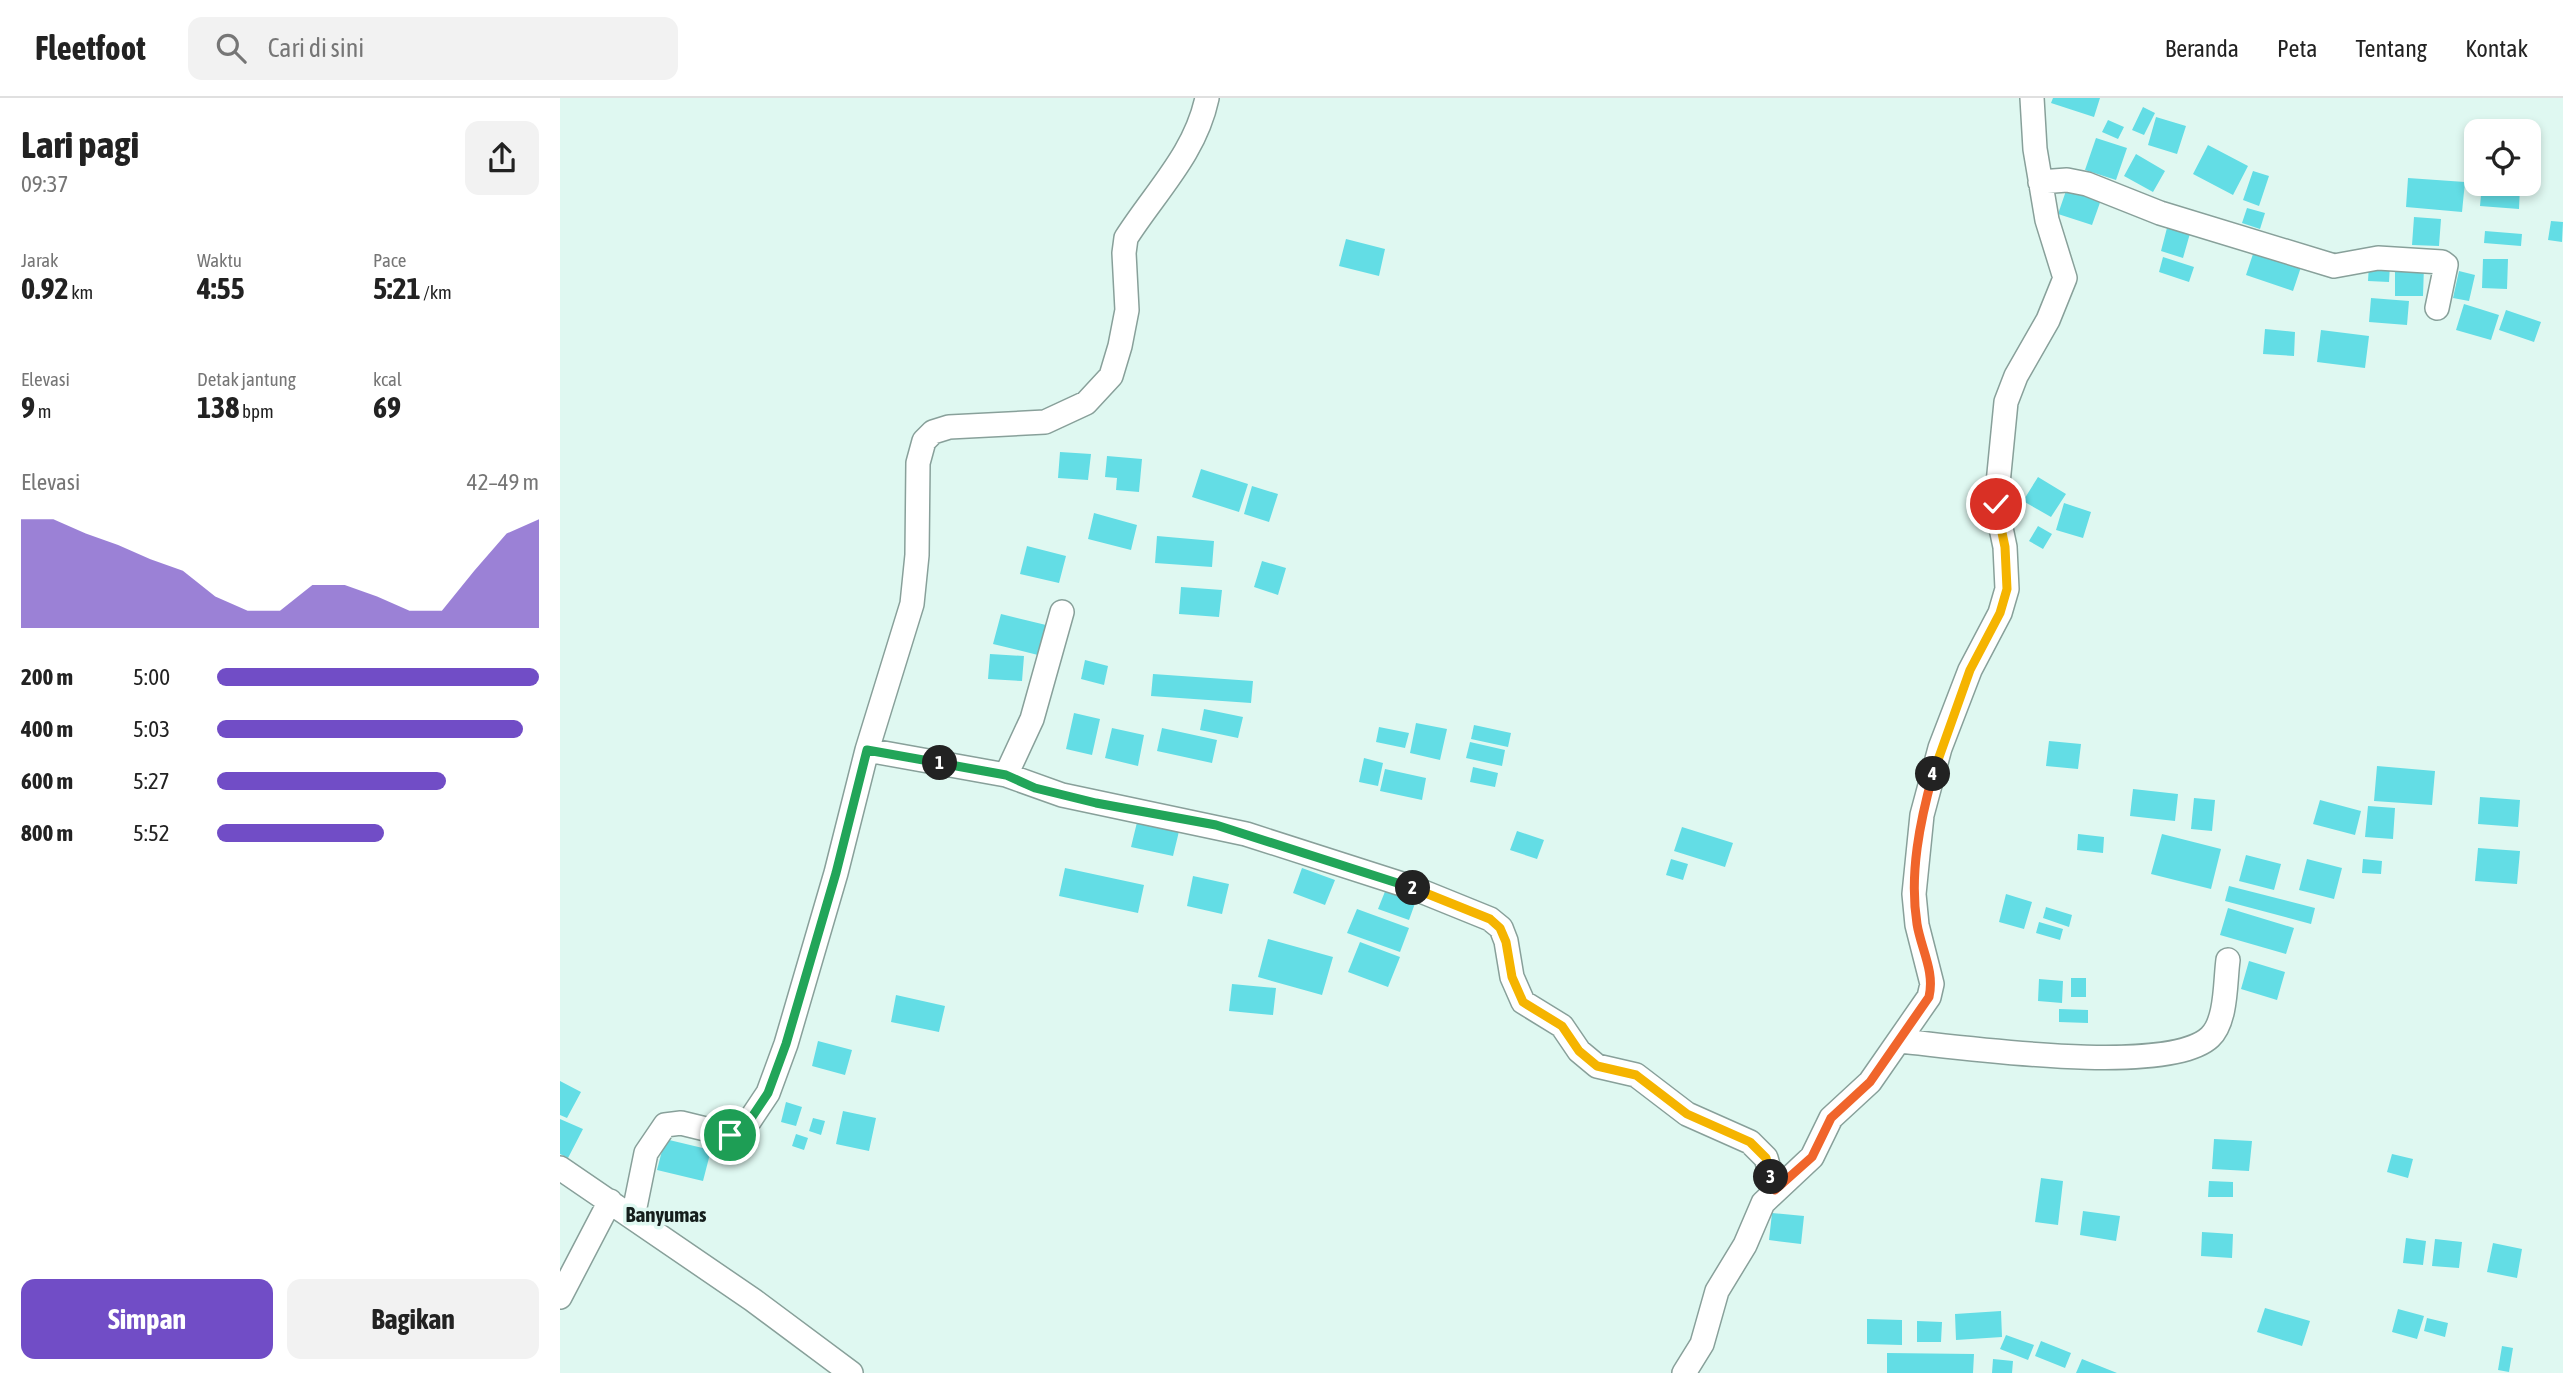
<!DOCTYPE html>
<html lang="id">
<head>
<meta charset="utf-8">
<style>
  body { margin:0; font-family:"Asap Condensed",sans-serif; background:#f2f2f2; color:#222; height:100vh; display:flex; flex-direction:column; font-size:26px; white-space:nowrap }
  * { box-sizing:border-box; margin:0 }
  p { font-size:23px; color:#767676 }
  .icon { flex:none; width:38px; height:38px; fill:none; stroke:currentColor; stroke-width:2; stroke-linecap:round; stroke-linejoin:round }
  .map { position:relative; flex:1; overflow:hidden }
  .side { display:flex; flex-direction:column; background:#fff; width:560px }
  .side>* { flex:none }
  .controls { position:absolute; left:1904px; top:21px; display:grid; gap:14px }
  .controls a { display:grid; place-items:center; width:77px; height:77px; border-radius:14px; background:#fff; box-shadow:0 4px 10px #0003; font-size:35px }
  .pin { position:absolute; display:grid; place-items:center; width:60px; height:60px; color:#fff; margin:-30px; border:4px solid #fff; border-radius:50%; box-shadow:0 2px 7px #0007 }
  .km { position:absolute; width:35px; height:35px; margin:-18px; border-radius:50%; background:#222; color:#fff; font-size:19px; line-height:35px; text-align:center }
  .round { display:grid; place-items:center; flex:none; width:74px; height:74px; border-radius:14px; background:#f2f2f2 }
  .summary { display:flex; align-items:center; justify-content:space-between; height:119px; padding:0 21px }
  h1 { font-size:38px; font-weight:700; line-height:52px }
  .stats { display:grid; grid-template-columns:repeat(3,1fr); gap:10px; height:119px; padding:7px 21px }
  .stats div { display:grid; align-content:center }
  .stats b { font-size:30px; font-weight:700 }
  .stats small { font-size:19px; font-weight:400 }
  .stats p { font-size:19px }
  .chart { height:196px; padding:14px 21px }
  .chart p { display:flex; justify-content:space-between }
  .chart svg { width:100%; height:126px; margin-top:7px; fill:#714dc6; opacity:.7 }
  .cta { display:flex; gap:14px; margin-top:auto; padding:14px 21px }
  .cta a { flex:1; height:80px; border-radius:14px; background:#714dc6; color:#fff; font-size:28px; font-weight:700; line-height:80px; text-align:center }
  .cta a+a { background:#f2f2f2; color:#222 }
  ul { padding:0 21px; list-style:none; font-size:23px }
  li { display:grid; grid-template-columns:112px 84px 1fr; align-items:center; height:52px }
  li i { height:18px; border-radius:9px; background:#714dc6 }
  header { display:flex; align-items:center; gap:42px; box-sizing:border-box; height:98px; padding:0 35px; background:#fff; border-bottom:2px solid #e0e0e0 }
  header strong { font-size:33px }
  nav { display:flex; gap:38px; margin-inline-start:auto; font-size:24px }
  .search { width:490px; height:63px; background:#f2f2f2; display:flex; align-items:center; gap:18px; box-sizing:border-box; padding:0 24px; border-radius:14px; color:#767676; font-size:26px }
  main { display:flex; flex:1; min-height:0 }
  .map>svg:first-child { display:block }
  .building { fill:#63dde5 }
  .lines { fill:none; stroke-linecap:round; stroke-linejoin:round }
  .minor-casing { stroke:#88a09a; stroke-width:26 }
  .minor { stroke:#fff; stroke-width:23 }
  .split-1-casing { stroke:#fff; stroke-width:14 }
  .split-2-casing { stroke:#fff; stroke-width:14 }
  .split-3-casing { stroke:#fff; stroke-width:14 }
  .split-4-casing { stroke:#fff; stroke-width:14 }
  .split-5-casing { stroke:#fff; stroke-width:14 }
  .split-1 { stroke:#22a559; stroke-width:9 }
  .split-2 { stroke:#22a559; stroke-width:9 }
  .split-3 { stroke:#f5b400; stroke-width:9 }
  .split-4 { stroke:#f0652b; stroke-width:9 }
  .split-5 { stroke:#f5b400; stroke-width:9 }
  .labels { text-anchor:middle; stroke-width:7; stroke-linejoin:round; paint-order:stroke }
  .quarter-label { font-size:21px; font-weight:bold; fill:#151e1c; stroke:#dff8f1 }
</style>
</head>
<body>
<header>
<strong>Fleetfoot</strong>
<div class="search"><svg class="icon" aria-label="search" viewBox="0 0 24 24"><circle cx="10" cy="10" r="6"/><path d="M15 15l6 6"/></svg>Cari di sini</div>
<nav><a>Beranda</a><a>Peta</a><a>Tentang</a><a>Kontak</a></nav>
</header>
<main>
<section class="side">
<div class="summary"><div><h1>Lari pagi</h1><p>09:37</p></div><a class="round"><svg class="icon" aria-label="share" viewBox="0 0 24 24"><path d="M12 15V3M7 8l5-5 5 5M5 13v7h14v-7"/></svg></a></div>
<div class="stats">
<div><p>Jarak</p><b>0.92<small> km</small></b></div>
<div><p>Waktu</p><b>4:55</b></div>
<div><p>Pace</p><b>5:21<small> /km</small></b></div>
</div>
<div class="stats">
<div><p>Elevasi</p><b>9<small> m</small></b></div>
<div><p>Detak jantung</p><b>138<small> bpm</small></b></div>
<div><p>kcal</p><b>69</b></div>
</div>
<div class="chart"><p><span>Elevasi</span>42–49 m</p>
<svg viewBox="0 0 160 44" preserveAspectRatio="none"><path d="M0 44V6L10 6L20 11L30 15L40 20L50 24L60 33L70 38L80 38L90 29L100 29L110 33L120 38L130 38L140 24L150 11L160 6V44z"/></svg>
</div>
<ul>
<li><b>200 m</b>5:00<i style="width:100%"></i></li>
<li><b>400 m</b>5:03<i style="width:95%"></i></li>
<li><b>600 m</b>5:27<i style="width:71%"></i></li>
<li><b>800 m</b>5:52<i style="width:52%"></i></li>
</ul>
<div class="cta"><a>Simpan</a><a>Bagikan</a></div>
</section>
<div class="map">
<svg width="2003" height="1275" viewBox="0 0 2003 1275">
  <rect width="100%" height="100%" fill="#dff8f1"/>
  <!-- building -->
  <path class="building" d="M1493 0H1540L1534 19 1491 5Z
    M1583 9 1595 15 1584 37 1572 32Z
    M1596 19 1626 28 1617 56 1588 47Z
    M1548 22 1564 29 1558 41 1542 34Z
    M1536 40 1567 50 1556 82 1525 72Z
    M1648 47 1688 68 1673 97 1633 76Z
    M1576 56 1605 73 1593 94 1564 78Z
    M1693 73 1709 78 1699 108 1683 102Z
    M1848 80 1905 84 1902 114 1846 109Z
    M1922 86 1960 88 1959 111 1920 108Z
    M1508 87 1542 99 1532 127 1498 116Z
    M1687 110 1705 115 1700 131 1682 125Z
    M1854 119 1881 121 1879 148 1852 147Z
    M1991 123 2003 124 2002 144 1988 142Z
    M1608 126 1631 132 1623 160 1601 153Z
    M1925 133 1962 136 1961 148 1924 145Z
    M786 141 825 151 819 178 779 168Z
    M1695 150 1742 166 1733 193 1686 177Z
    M1603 159 1634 169 1629 184 1599 174Z
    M1923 161H1948L1947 191 1922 190Z
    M1809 166 1830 167 1829 184 1808 183Z
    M1835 168H1864L1863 198H1835Z
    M1899 173 1915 177 1909 203 1893 200Z
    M1811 200 1849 203 1847 227 1809 224Z
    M1904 206 1939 217 1931 242 1896 232Z
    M1946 212 1981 224 1974 244 1939 232Z
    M1705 231 1735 234 1734 258 1703 256Z
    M1761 232 1809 238 1805 270 1757 264Z
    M500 354 531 356 528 382 498 380Z
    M547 358 582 361 579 394 556 392 557 380 545 379Z
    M641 371 688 386 679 414 632 399Z
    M1478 379 1506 396 1491 419 1463 403Z
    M692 388 718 396 709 424 684 416Z
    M1504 405 1531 414 1523 440 1496 432Z
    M534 415 577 427 571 452 528 441Z
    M1478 428 1492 436 1483 451 1469 443Z
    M597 438 654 443 652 469 595 465Z
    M467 448 506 458 499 485 460 476Z
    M702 463 726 470 718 497 694 489Z
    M621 489 662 492 659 519 619 516Z
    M441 516 486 527 478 557 433 546Z
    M430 556 464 558 462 583 428 581Z
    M525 562 548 568 544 587 521 581Z
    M593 576 693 583 691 605 591 598Z
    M644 611 683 619 678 640 640 632Z
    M514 615 540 621 532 657 506 651Z
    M856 625 887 631 880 662 850 655Z
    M914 627 951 635 948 649 911 641Z
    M819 629 849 635 845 650 816 644Z
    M552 630 584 637 578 668 545 660Z
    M602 630 657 642 652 665 597 653Z
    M1489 643 1521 646 1518 671 1486 668Z
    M910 644 945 652 942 668 906 660Z
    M804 660 823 665 818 688 799 684Z
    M1817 668 1875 673 1872 707 1814 703Z
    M913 669 938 675 935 689 910 684Z
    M825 671 866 680 862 702 820 693Z
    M1573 691 1618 696 1615 723 1570 718Z
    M1920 699 1960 702 1958 729 1918 726Z
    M1634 700 1655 702 1652 733 1631 731Z
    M1760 702 1801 713 1795 737 1753 726Z
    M1808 708 1835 710 1833 741 1805 739Z
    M579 716 621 725 613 758 571 749Z
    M1122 729 1173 745 1165 769 1114 753Z
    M957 733 984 742 977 761 950 752Z
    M1518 736 1544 739 1543 755 1517 752Z
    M1602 736 1661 751 1651 791 1591 776Z
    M1918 750 1960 753 1957 786 1915 783Z
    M1686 757 1721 766 1714 792 1679 783Z
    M1111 761 1128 766 1123 782 1106 777Z
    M1747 761 1782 770 1774 801 1739 792Z
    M1803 761 1822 763 1821 776 1802 775Z
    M505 770 584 787 578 815 499 798Z
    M742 770 775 782 765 807 733 795Z
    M633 778 669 786 662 816 627 808Z
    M828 786 858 797 849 822 818 811Z
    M1669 788 1755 810 1751 826 1665 803Z
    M1446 796 1472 804 1464 831 1439 824Z
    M1486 809 1512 817 1509 829 1483 820Z
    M1668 810 1734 830 1726 856 1660 837Z
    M797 811 849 830 840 854 787 835Z
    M1479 824 1503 831 1500 842 1476 835Z
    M708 841 773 859 762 897 698 879Z
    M800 844 840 859 828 889 788 874Z
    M1689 863 1725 874 1717 902 1681 891Z
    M1511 880H1526V899H1511Z
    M1479 881 1503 883 1502 905 1478 903Z
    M672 886 716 890 713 917 669 913Z
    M336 897 385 908 379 934 331 924Z
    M1499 911 1528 912V925L1499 924Z
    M258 943 292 952 285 977 252 968Z
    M0 983 21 994 7 1020 0 1017Z
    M226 1004 242 1009 236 1028 221 1024Z
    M283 1013 316 1020 309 1053 276 1046Z
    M253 1020 265 1023 261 1037 249 1033Z
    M0 1021 23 1031 8 1060 0 1056Z
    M236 1036 248 1040 244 1052 232 1048Z
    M105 1041 151 1052 143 1083 97 1072Z
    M1654 1041 1692 1043 1689 1073 1652 1071Z
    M1832 1056 1853 1061 1848 1080 1827 1074Z
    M1481 1080 1503 1083 1498 1127 1475 1124Z
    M1649 1083 1673 1084V1099H1648Z
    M1523 1113 1560 1118 1556 1143 1520 1137Z
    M1212 1115 1244 1118 1241 1146 1209 1142Z
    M1642 1134 1673 1136 1672 1160 1641 1158Z
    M1846 1140 1866 1143 1863 1167 1843 1165Z
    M1875 1141 1902 1144 1899 1170 1872 1168Z
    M1933 1145 1962 1151 1957 1180 1927 1174Z
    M1705 1210 1750 1223 1742 1248 1697 1234Z
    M1838 1211 1864 1218 1857 1241 1832 1234Z
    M1441 1213 1442 1239 1396 1242 1395 1216Z
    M1867 1220 1888 1225 1885 1239 1864 1233Z
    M1307 1221 1342 1222V1247L1307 1246Z
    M1357 1223 1382 1224 1381 1244H1357Z
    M1446 1237 1474 1247 1468 1262 1440 1251Z
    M1481 1243 1511 1255 1505 1270 1475 1258Z
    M1942 1248 1953 1250 1949 1274 1938 1272Z
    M1327 1255 1414 1256 1413 1275H1327Z
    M1433 1261 1453 1263 1452 1275H1432Z
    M1522 1261 1557 1275H1516Z"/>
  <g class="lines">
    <defs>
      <path id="minor" d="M1480 84 1507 82 1527 86 1600 115 1774 168 1818 160 1882 164 1886 167 1877 210
        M307 652 446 677 472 621 502 514
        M446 677 502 697 686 736 851 789 930 821 941 830 946 843 952 879 963 904 1002 928 1019 953 1037 968 1076 977 1127 1016 1190 1044 1206 1060 1215 1092
        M1340 943C1401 949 1608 979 1650 939 1667 923 1665 883 1668 862
        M0 1070 193 1202 291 1275
        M73 1119 86 1055 105 1027 121 1025 170 1037 184 1031 208 995 226 946 276 775 307 652 352 506 357 457 358 365 364 343 373 334 389 329 485 324 526 305 551 278 560 248 567 212 564 155 566 140C596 93 635 56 647 0
        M0 1199 50 1103
        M1124 1275 1142 1246 1157 1193 1185 1147 1203 1105 1252 1059 1271 1020 1310 984 1369 899 1372 886 1357 827 1354 796 1362 717 1380 650 1410 572 1440 515 1447 491 1445 449 1436 406 1446 304 1456 278 1488 222 1505 180 1487 122 1475 51 1472 0"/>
    </defs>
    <!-- minor casing -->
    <use href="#minor" class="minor-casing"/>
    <!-- minor -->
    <use href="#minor" class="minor"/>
  </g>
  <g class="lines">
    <defs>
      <path id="split-1" d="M170 1037 184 1031 208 995 226 946 276 775 307 652 380 665"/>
      <path id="split-2" d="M380 665 446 677 475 690 536 705 656 727 853 790"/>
      <path id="split-3" d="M853 790 930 821 940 830 946 844 952 879 963 904 1002 928 1019 953 1037 968 1076 977 1127 1016 1190 1044 1206 1060 1211 1079"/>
      <path id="split-4" d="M1211 1079 1215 1092 1252 1059 1271 1020 1310 984 1369 899C1375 873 1361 851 1357 826 1349 776 1360 723 1373 676"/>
      <path id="split-5" d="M1373 676 1410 572 1440 515 1447 491 1445 449 1436 406"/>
    </defs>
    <!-- split-1 casing -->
    <use href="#split-1" class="split-1-casing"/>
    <!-- split-2 casing -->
    <use href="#split-2" class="split-2-casing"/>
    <!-- split-3 casing -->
    <use href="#split-3" class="split-3-casing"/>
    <!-- split-4 casing -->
    <use href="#split-4" class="split-4-casing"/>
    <!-- split-5 casing -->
    <use href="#split-5" class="split-5-casing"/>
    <!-- split-1 -->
    <use href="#split-1" class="split-1"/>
    <!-- split-2 -->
    <use href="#split-2" class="split-2"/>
    <!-- split-3 -->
    <use href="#split-3" class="split-3"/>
    <!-- split-4 -->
    <use href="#split-4" class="split-4"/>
    <!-- split-5 -->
    <use href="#split-5" class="split-5"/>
  </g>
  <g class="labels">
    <!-- quarter labels -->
    <g class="quarter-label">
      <text x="106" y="1124">Banyumas</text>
    </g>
  </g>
</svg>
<div class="controls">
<a><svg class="icon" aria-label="locate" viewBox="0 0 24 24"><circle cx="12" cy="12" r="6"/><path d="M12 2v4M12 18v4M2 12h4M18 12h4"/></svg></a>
</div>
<div class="pin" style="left:170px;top:1037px;background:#1e9e55"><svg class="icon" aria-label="arrive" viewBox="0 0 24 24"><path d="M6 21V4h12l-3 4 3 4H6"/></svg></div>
<div class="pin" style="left:1436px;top:406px;background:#d93025"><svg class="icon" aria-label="check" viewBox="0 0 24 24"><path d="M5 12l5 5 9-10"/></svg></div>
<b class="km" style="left:380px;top:665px">1</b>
<b class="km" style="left:853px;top:790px">2</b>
<b class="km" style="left:1211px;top:1079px">3</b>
<b class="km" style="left:1373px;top:676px">4</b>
</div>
</main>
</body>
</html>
